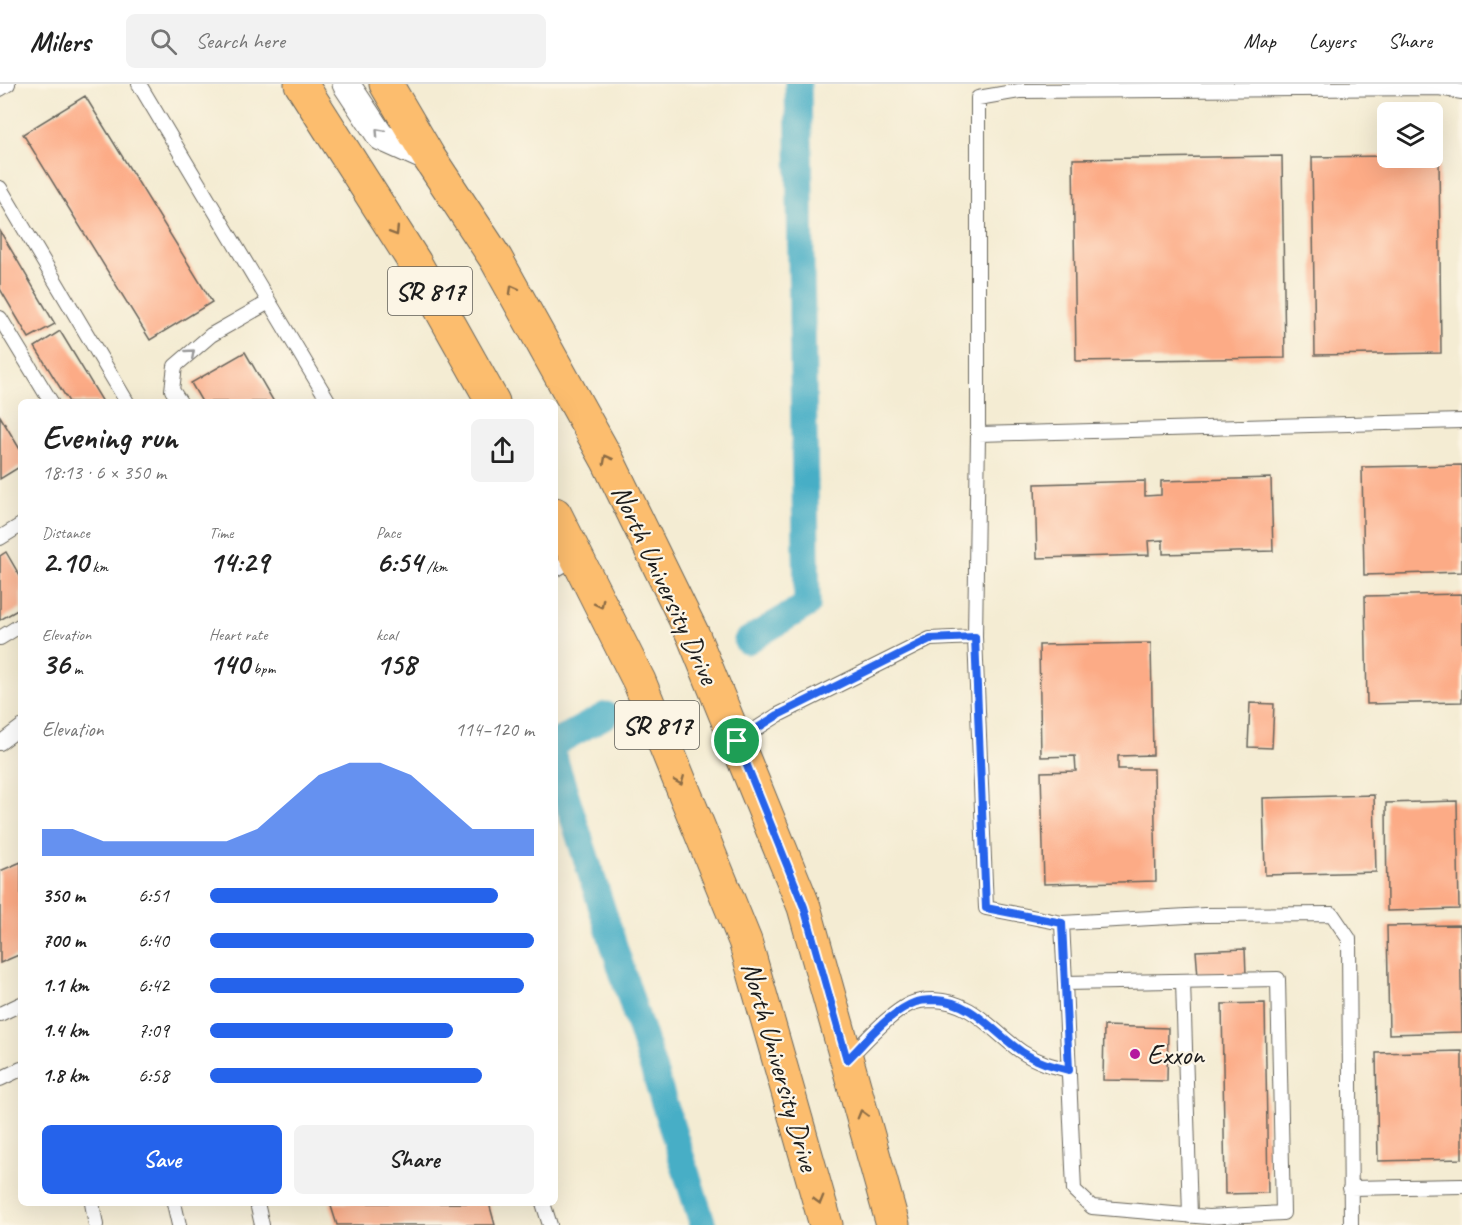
<!DOCTYPE html>
<html lang="en">
<head>
<meta charset="utf-8">
<style>
  body { margin:0; font-family:Caveat,sans-serif; background:#f2f2f2; color:#222; height:100vh; display:flex; flex-direction:column; font-size:22px; white-space:nowrap }
  * { box-sizing:border-box; margin:0 }
  p { font-size:20px; color:#767676 }
  .icon { flex:none; width:33px; height:33px; fill:none; stroke:currentColor; stroke-width:2; stroke-linecap:round; stroke-linejoin:round }
  .map { position:relative; flex:1; overflow:hidden }
  .side { position:absolute; left:18px; top:315px; width:540px; height:807px; display:flex; flex-direction:column; background:#fff; border-radius:9px; box-shadow:0 6px 24px #0002 }
  .side>* { flex:none }
  .controls { position:absolute; left:1377px; top:18px; display:grid; gap:12px }
  .controls a { display:grid; place-items:center; width:66px; height:66px; border-radius:9px; background:#fff; box-shadow:0 6px 24px #0002; font-size:30px }
  .pin { position:absolute; display:grid; place-items:center; width:51px; height:51px; color:#fff; margin:-26px; border:3px solid #fff; border-radius:50%; box-shadow:0 2px 6px #0007 }
  .round { display:grid; place-items:center; flex:none; width:63px; height:63px; border-radius:9px; background:#f2f2f2 }
  .headline { display:flex; align-items:center; justify-content:space-between; height:102px; padding:0 24px }
  h1 { font-size:33px; font-weight:700; line-height:45px }
  .figures { display:grid; grid-template-columns:repeat(3,1fr); gap:9px; height:102px; padding:6px 24px }
  .figures div { display:grid; align-content:center }
  .figures b { font-size:30px; font-weight:700 }
  .figures small { font-size:16px; font-weight:400 }
  .figures p { font-size:16px }
  .chart { height:168px; padding:12px 24px }
  .chart p { display:flex; justify-content:space-between }
  .chart svg { width:100%; height:108px; margin-top:6px; fill:#2563eb; opacity:.7 }
  .button { display:flex; gap:12px; margin-top:auto; padding:12px 24px }
  .button a { flex:1; height:69px; border-radius:9px; background:#2563eb; color:#fff; font-size:24px; font-weight:700; line-height:69px; text-align:center }
  .button a+a { background:#f2f2f2; color:#222 }
  ul { padding:0 24px; list-style:none; font-size:20px }
  li { display:grid; grid-template-columns:96px 72px 1fr; align-items:center; height:45px }
  li i { height:15px; border-radius:8px; background:#2563eb }
  header { display:flex; align-items:center; gap:36px; box-sizing:border-box; height:84px; padding:0 30px; background:#fff; border-bottom:2px solid #e0e0e0 }
  header strong { font-size:28px }
  nav { display:flex; gap:33px; margin-inline-start:auto; font-size:21px }
  .search { width:420px; height:54px; background:#f2f2f2; display:flex; align-items:center; gap:15px; box-sizing:border-box; padding:0 21px; border-radius:9px; color:#767676; font-size:22px }
  .map>svg:first-child { display:block }
  .lines { fill:none; stroke-linecap:round; stroke-linejoin:round }
  .canal { stroke:#47aec6; stroke-width:27 }
  .building { fill:#fcab86 }
  .service-casing { stroke:#68655c; stroke-width:16 }
  .minor-casing { stroke:#68655c; stroke-width:29 }
  .primary-casing { stroke:#68655c; stroke-width:35 }
  .service { stroke:#fff; stroke-width:14 }
  .minor { stroke:#fff; stroke-width:27 }
  .primary { stroke:#fcbd6e; stroke-width:33 }
  .oneway { stroke:#999 }
  .oneway2 { stroke:#8c6c45 }
  .route-casing { stroke:#fff; stroke-width:12 }
  .route { stroke:#2563eb; stroke-width:8 }
  .poi-dot { fill:#b5179e; stroke:#fcf5e5; stroke-width:2 }
  .labels { text-anchor:middle; stroke-width:4.5; stroke-linejoin:round; paint-order:stroke }
  .shield { fill:#fcf5e5; stroke:#5f5d58; stroke-width:1.5 }
  .shield-label { font-size:27px; font-weight:bold; fill:#1c1c1c }
  .street-label { font-size:28px; fill:#1c1c1c; stroke:#fcf5e5 }
  .poi-label { font-size:28px; fill:#1c1c1c; stroke:#fcf5e5; text-anchor:start }
</style>
</head>
<body>
<header>
<strong>Milers</strong>
<div class="search"><svg class="icon" aria-label="search" viewBox="0 0 24 24"><circle cx="10" cy="10" r="6"/><path d="M15 15l6 6"/></svg>Search here</div>
<nav><a>Map</a><a>Layers</a><a>Share</a></nav>
</header>
<div class="map">
<svg width="1462" height="1141" viewBox="0 0 1462 1141">
  <rect width="100%" height="100%" fill="#fcf5e5"/>
  <filter id="ink" filterUnits="userSpaceOnUse"><feTurbulence type="fractalNoise" baseFrequency=".0167" numOctaves="2"/><feDisplacementMap in="SourceGraphic" scale="12" xChannelSelector="R" yChannelSelector="G"/><feConvolveMatrix kernelMatrix="1 2 1 2 8 2 1 2 1" color-interpolation-filters="sRGB"/></filter>
  <filter id="wash" filterUnits="userSpaceOnUse"><feTurbulence type="fractalNoise" baseFrequency=".008" numOctaves="4" result="noise"/><feDisplacementMap in="SourceGraphic" scale="24" xChannelSelector="R" yChannelSelector="G"/><feGaussianBlur stdDeviation="1.35" result="paint"/><feColorMatrix in="noise" values="0 0 0 0 0 0 0 0 0 0 0 0 0 0 0 0 0 1.4 0 .05"/><feComposite in="paint" operator="in"/></filter>
  <g filter="url(#wash)">
    <rect width="100%" height="100%" fill="#f4ecd3"/>
    <g class="lines">
      <!-- canal -->
      <path class="canal" d="M747 557 807 521 798 0
        M555 659 606 631
        M555 677 703 1141"/>
    </g>
    <g id="blocks">
      <!-- building -->
      <path class="building" d="M85 12 212 218 150 256 23 50Z
        M1282 72 1285 274 1076 277 1073 75Z
        M1388 72V74H1432V72H1439L1441 269 1315 271 1312 73Z
        M0 147 55 240 29 254 0 205Z
        M60 247 103 318H69L35 263Z
        M245 268 274 318H202L191 299Z
        M0 332 21 367V382L0 395Z
        M1462 381V488L1364 491 1362 383Z
        M1271 394 1273 467 1163 470V456L1148 457 1149 471 1037 474 1035 400 1145 397V412L1161 411V397Z
        M6 468 21 494V524L0 536V472Z
        M1462 510V618L1367 620 1365 512Z
        M1151 559 1153 671 1118 672V685H1154L1156 797 1044 800 1041 688 1076 687 1075 672 1041 673 1039 561Z
        M1250 619 1274 620 1272 664 1248 663Z
        M1374 711 1376 788 1265 791 1263 714Z
        M1457 717 1459 825 1387 827 1386 719Z
        M21 778V870L0 879V787Z
        M1460 841 1462 948 1389 950 1387 842Z
        M1245 865 1246 891 1198 893 1196 867Z
        M1265 919 1268 1109 1225 1110 1222 920Z
        M1104 942 1168 944 1167 997 1103 996Z
        M1462 967V1075L1378 1077 1376 969Z
        M330 1119H489L495 1141H337Z"/>
    </g>
  </g>
  <g filter="url(#ink)">
    <use href="#blocks" fill-opacity="0" stroke="#68655c" stroke-width="1.5"/>
    <g class="lines">
      <defs>
        <path id="service" d="M139 0 329 318
          M0 5 8 0
          M0 104 127 318
          M0 234 51 318
          M180 318 172 306 175 282 211 251 269 218
          M978 350 1462 337
          M0 454 21 441
          M555 486 577 473
          M0 554 21 541
          M737 657 778 631 930 555 975 553
          M0 659 21 643
          M1062 839 1065 899 1074 1106 1092 1123 1208 1133 1283 1129 1278 895 1065 899
          M1183 897 1190 1132
          M0 930 21 920
          M848 974C865 958 889 930 910 920 917 917 925 916 933 916 974 917 991 947 1022 968 1037 978 1052 982 1069 986
          M0 995 21 985
          M1350 1104 1462 1102
          M92 1119 96 1141
          M174 1119 179 1141
          M257 1119 262 1141
          M543 1119 550 1141
          M1351 1141 1349 855 1332 830 1205 831 1062 839 986 824 975 553 978 350V14L1019 7 1439 4 1462 8"/>
        <path id="minor" d="M346 0 381 53 430 75"/>
        <path id="primary" d="M301 0 415 179 493 318
          M386 0 430 75 496 175 608 377 693 551 804 823 893 1141
          M555 430 639 597 745 857 826 1141"/>
      </defs>
      <!-- service casing -->
      <use href="#service" class="service-casing"/>
      <!-- minor casing -->
      <use href="#minor" class="minor-casing"/>
      <!-- primary casing -->
      <use href="#primary" class="primary-casing"/>
      <!-- service -->
      <use href="#service" class="service"/>
      <!-- minor -->
      <use href="#minor" class="minor"/>
      <!-- primary -->
      <use href="#primary" class="primary"/>
    </g>
    <!-- one-way arrows -->
    <defs><path id="oneway-chevron" d="M-2-3.5L2.5 0L-2 3.5" fill="none" stroke-width="1.6" stroke-linecap="round" stroke-linejoin="round" transform="scale(1.5)"/></defs>
    <g class="oneway">
      <use href="#oneway-chevron" transform="translate(379 48) rotate(-133)"/>
      <use href="#oneway-chevron" transform="translate(191 269) rotate(-41)"/>
    </g>
    <g class="oneway2">
      <use href="#oneway-chevron" transform="translate(395 148) rotate(58)"/>
      <use href="#oneway-chevron" transform="translate(513 205) rotate(-119)"/>
      <use href="#oneway-chevron" transform="translate(607 375) rotate(-118)"/>
      <use href="#oneway-chevron" transform="translate(600 520) rotate(63)"/>
      <use href="#oneway-chevron" transform="translate(680 697) rotate(68)"/>
      <use href="#oneway-chevron" transform="translate(862 1030) rotate(-106)"/>
      <use href="#oneway-chevron" transform="translate(819 1116) rotate(74)"/>
    </g>
  </g>
  <g class="lines" filter="url(#ink)">
    <defs>
      <path id="route" d="M975 553 986 824 1062 839 1069 986C1052 982 1037 978 1022 968 994 949 972 917 936 916 927 916 918 916 909 921 885 933 866 957 847 976L804 823 737 657 778 631 930 555Z"/>
    </defs>
    <!-- route casing -->
    <use href="#route" class="route-casing"/>
    <!-- route -->
    <use href="#route" class="route"/>
  </g>
  <!-- markers -->
  <circle class="poi-dot" cx="1135" cy="970" r="6"/>
  <g class="labels">
    <!-- shield labels -->
    <g class="shield">
      <rect x="388" y="183" width="84" height="48" rx="4.5"/>
      <rect x="615" y="617" width="84" height="48" rx="4.5"/>
    </g>
    <g class="shield-label">
      <text x="430" y="216">SR 817</text>
      <text x="657" y="650">SR 817</text>
    </g>
    <!-- street labels -->
    <g class="street-label">
      <text transform="translate(666 500) rotate(65)" y="10">North University Drive</text>
      <text transform="translate(781 982) rotate(74)" y="10">North University Drive</text>
    </g>
    <!-- poi labels -->
    <g class="poi-label">
      <text x="1147" y="980">Exxon</text>
    </g>
  </g>
</svg>
<div class="controls">
<a><svg class="icon" aria-label="layers" viewBox="0 0 24 24"><path d="M12 4l9 5-9 5-9-5zM3 14l9 5 9-5"/></svg></a>
</div>
<div class="pin" style="left:737px;top:657px;background:#1e9e55"><svg class="icon" aria-label="arrive" viewBox="0 0 24 24"><path d="M6 21V4h12l-3 4 3 4H6"/></svg></div>
<section class="side">
<div class="headline"><div><h1>Evening run</h1><p>18:13 · 6 × 350 m</p></div><a class="round"><svg class="icon" aria-label="share" viewBox="0 0 24 24"><path d="M12 15V3M7 8l5-5 5 5M5 13v7h14v-7"/></svg></a></div>
<div class="figures">
<div><p>Distance</p><b>2.10<small> km</small></b></div>
<div><p>Time</p><b>14:29</b></div>
<div><p>Pace</p><b>6:54<small> /km</small></b></div>
</div>
<div class="figures">
<div><p>Elevation</p><b>36<small> m</small></b></div>
<div><p>Heart rate</p><b>140<small> bpm</small></b></div>
<div><p>kcal</p><b>158</b></div>
</div>
<div class="chart"><p><span>Elevation</span>114–120 m</p>
<svg viewBox="0 0 160 44" preserveAspectRatio="none"><path d="M0 44V33L10 33L20 38L30 38L40 38L50 38L60 38L70 33L80 22L90 11L100 6L110 6L120 11L130 22L140 33L150 33L160 33V44z"/></svg>
</div>
<ul>
<li><b>350 m</b>6:51<i style="width:89%"></i></li>
<li><b>700 m</b>6:40<i style="width:100%"></i></li>
<li><b>1.1 km</b>6:42<i style="width:97%"></i></li>
<li><b>1.4 km</b>7:09<i style="width:75%"></i></li>
<li><b>1.8 km</b>6:58<i style="width:84%"></i></li>
</ul>
<div class="button"><a>Save</a><a>Share</a></div>
</section>
</div>
</body>
</html>
